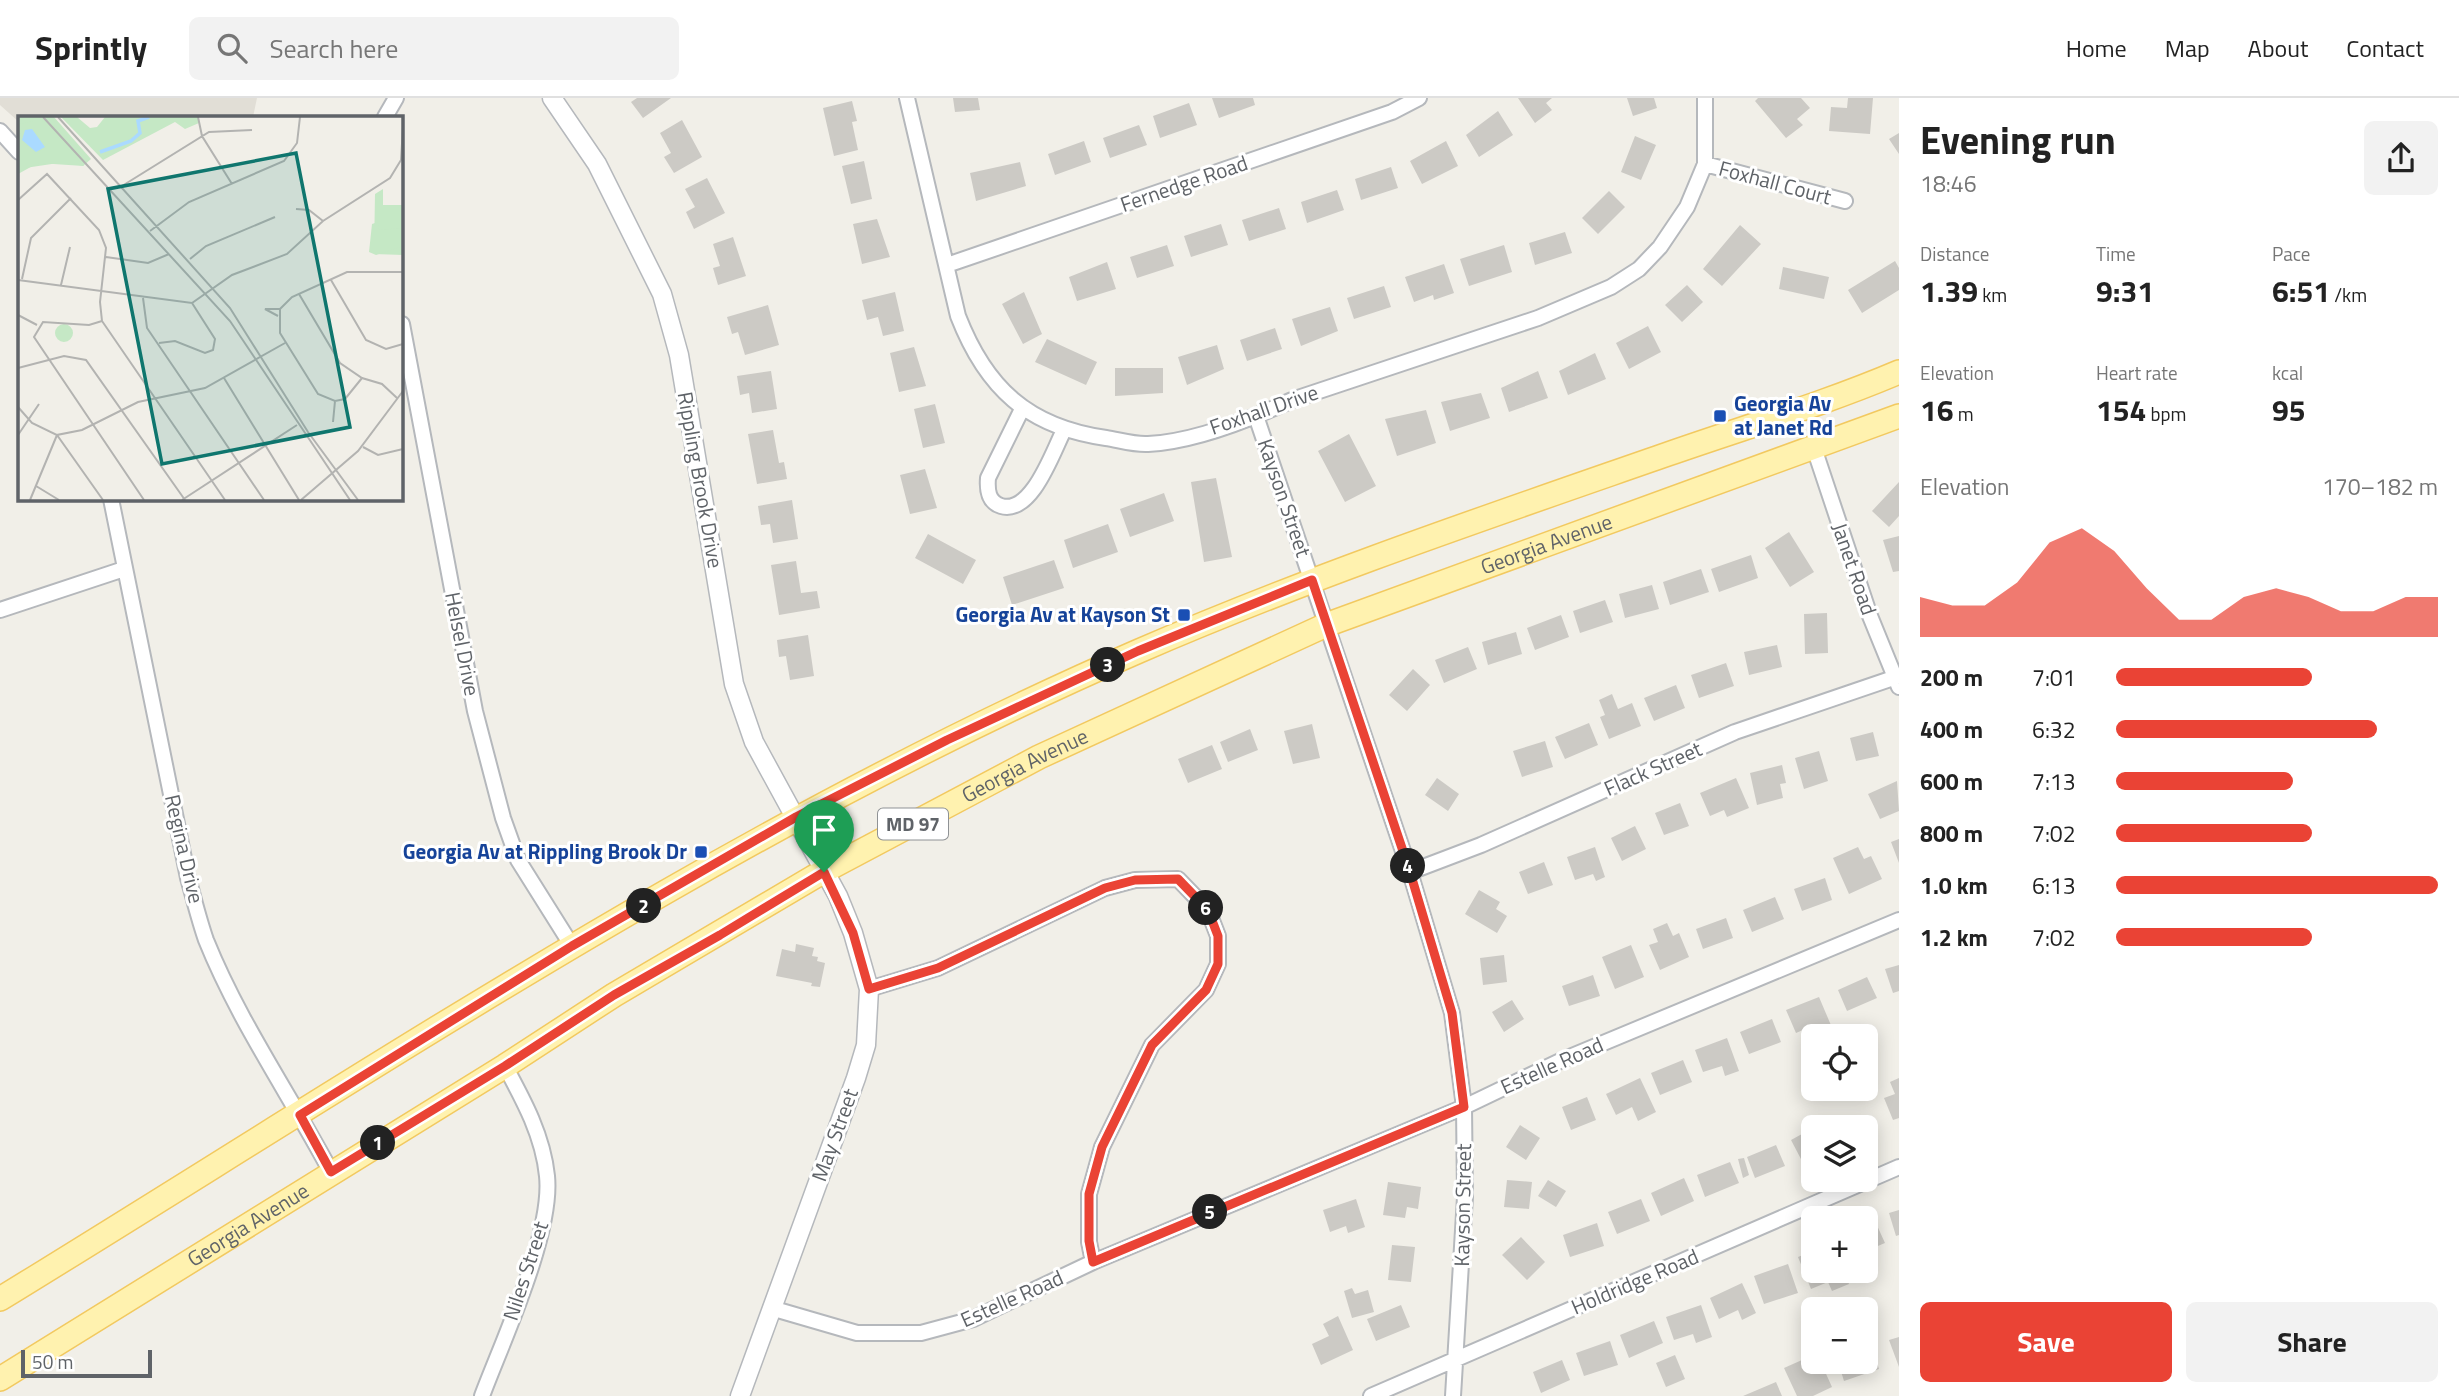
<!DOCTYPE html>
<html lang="en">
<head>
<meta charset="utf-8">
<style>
  body { margin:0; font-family:"Titillium Web",sans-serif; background:#f2f2f2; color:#222; height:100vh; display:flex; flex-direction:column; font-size:26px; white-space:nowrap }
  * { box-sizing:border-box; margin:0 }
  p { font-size:23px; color:#767676 }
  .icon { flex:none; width:38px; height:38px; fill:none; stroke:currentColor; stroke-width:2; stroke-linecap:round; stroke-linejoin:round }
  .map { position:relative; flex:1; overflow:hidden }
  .sheet { display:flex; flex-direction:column; background:#fff; width:560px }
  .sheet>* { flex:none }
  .fabs { position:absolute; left:1801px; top:926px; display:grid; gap:14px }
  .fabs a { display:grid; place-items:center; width:77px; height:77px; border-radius:10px; background:#fff; box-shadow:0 4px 18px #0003; font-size:35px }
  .scale { position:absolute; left:21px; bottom:18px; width:131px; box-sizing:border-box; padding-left:7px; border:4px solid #5f6368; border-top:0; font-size:19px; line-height:24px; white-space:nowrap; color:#5f6368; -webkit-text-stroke:5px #fff; paint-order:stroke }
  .pin { position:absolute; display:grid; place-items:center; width:60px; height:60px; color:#fff; margin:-72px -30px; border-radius:50% 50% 50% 0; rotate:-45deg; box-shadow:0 0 7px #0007 }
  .pin .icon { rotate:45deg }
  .km { position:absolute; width:35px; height:35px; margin:-18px; border-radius:50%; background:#222; color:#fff; font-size:19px; line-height:35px; text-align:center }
  .round { display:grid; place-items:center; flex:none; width:74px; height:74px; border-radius:10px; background:#f2f2f2 }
  .overview { display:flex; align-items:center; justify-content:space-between; height:119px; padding:0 21px }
  h1 { font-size:38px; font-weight:700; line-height:52px }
  .metrics { display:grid; grid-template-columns:repeat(3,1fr); gap:10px; height:119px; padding:7px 21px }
  .metrics div { display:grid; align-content:center }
  .metrics b { font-size:30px; font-weight:700 }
  .metrics small { font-size:19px; font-weight:400 }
  .metrics p { font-size:19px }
  .chart { height:196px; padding:14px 21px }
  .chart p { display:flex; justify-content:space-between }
  .chart svg { width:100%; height:126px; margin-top:7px; fill:#ea4335; opacity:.7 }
  .action { display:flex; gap:14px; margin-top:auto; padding:14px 21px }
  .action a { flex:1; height:80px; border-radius:10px; background:#ea4335; color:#fff; font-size:28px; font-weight:700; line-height:80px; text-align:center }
  .action a+a { background:#f2f2f2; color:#222 }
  ul { padding:0 21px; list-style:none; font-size:23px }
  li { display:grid; grid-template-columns:112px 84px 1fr; align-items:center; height:52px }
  li i { height:18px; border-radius:9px; background:#ea4335 }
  header { display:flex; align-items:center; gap:42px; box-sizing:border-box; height:98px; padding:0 35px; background:#fff; border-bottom:2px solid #e0e0e0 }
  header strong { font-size:33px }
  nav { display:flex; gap:38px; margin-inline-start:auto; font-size:24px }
  .search { width:490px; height:63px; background:#f2f2f2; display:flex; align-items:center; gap:18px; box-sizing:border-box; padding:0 24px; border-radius:10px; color:#767676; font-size:26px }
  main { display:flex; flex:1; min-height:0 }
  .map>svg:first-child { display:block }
  .education { fill:#e1ded6 }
  .building { fill:#cccac5 }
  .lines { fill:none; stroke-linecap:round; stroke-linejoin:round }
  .minor-casing { stroke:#b5b8bc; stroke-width:18 }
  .tertiary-casing { stroke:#b5b8bc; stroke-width:21 }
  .primary-casing { stroke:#f2c960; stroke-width:26 }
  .minor { stroke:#fff; stroke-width:14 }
  .tertiary { stroke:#fff; stroke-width:18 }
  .primary { stroke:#fff2af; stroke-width:23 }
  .route-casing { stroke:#fff; stroke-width:14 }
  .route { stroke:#ea4335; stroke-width:9 }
  .transit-dot { fill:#1a4fb4; stroke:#fff; stroke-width:2.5 }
  .labels { text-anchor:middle; stroke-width:6; stroke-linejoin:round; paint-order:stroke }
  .shield { fill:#fff; stroke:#8f9295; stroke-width:2 }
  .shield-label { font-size:19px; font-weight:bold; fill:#5f6368 }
  .street-label { font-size:21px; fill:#5f6368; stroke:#fff }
  .transit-label { font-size:21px; font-weight:bold; fill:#164399; stroke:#fff; text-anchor:end }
  .inset-river { fill:none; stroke:#aadaff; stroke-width:3.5 }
  .inset-road { fill:none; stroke:#b3b3b1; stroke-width:2 }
  .view { fill:#0f766e; fill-opacity:0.15; stroke:#0f766e; stroke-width:3.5 }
  .inset-edge { fill:none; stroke:#5f6368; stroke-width:3.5 }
</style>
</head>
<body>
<header>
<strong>Sprintly</strong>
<div class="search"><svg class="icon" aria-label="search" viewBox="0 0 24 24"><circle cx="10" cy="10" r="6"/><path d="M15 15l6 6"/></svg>Search here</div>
<nav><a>Home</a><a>Map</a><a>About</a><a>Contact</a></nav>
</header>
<main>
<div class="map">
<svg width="1899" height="1298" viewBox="0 0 1899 1298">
  <rect width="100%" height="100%" fill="#f1efe8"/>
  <!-- education -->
  <path class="education" d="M0 0H257L253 19H19V24L0 7Z"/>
  <!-- building -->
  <path class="building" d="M637 0H671L643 20 631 4Z
    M953 0H978L980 12 955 14Z
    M1212 0H1253L1255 7 1219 20Z
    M1518 0H1552L1546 5 1552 12 1535 25Z
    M1627 0H1654L1657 10 1633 18Z
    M1758 0H1801L1810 10 1797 21 1803 27 1786 40 1755 3Z
    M1848 0H1873L1870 36 1829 33 1831 9 1847 10Z
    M852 3 857 23 852 24 858 52 834 58 823 10Z
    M1189 5 1197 27 1160 40 1153 18Z
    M1498 13 1513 37 1479 59 1466 37Z
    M682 22 702 59 674 75 664 59 671 55 660 35Z
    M1139 27 1147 47 1110 60 1103 40Z
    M1899 35V56L1889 41Z
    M1635 38 1656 47 1641 82 1621 74Z
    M1084 43 1091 64 1055 77 1048 56Z
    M1446 43 1458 68 1422 86 1410 63Z
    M864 63 872 101 851 106 842 68Z
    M1020 64 1026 88 976 103 970 75Z
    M1391 69 1398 90 1361 102 1355 81Z
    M707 80 725 115 694 131 686 114 695 109 685 91Z
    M1337 92 1344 112 1307 125 1301 104Z
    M1609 93 1625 109 1598 136 1582 120Z
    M1279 110 1286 131 1249 143 1242 122Z
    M877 121 890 159 862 166 853 126Z
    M1221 126 1228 147 1191 159 1184 138Z
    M1740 127 1761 146 1722 188 1703 171Z
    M1565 134 1572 155 1535 167 1529 145Z
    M733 139 746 178 718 187 713 170 720 168 713 146Z
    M1167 147 1174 168 1137 180 1130 159Z
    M1504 147 1512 174 1469 188 1460 161Z
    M1895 163 1899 170V192L1862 215 1848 192Z
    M1107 164 1116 191 1077 203 1069 179Z
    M1444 166 1454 195 1434 202 1433 197 1414 204 1405 179Z
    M1783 169 1829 179 1824 201 1779 191Z
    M1687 187 1703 204 1682 224 1665 207Z
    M1384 188 1391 209 1354 221 1347 200Z
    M895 194 904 233 883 238 878 219 867 222 862 202Z
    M1024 194 1042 236 1023 246 1002 206Z
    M768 207 779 247 745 257 738 234 732 236 727 219Z
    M1330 209 1338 233 1301 248 1292 221Z
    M1648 228 1661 254 1629 271 1616 245Z
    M1275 230 1282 251 1247 263 1240 242Z
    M1047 241 1097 264 1086 287 1035 264Z
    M1217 247 1224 271 1187 287 1178 259Z
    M914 249 926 288 899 294 890 255Z
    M1595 255 1606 281 1568 297 1559 273Z
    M1115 270H1163V295L1115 298Z
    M771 273 777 311 752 315 749 295 740 297 737 278Z
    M1538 273 1548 300 1509 314 1501 290Z
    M1481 295 1490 320 1450 333 1441 304Z
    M935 306 945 345 923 350 914 311Z
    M1426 312 1436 345 1397 358 1385 321Z
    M773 332 779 365 784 364 787 381 757 386 748 336Z
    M1349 336 1376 388 1345 404 1318 353Z
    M925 371 937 410 910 416 900 377Z
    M1216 380 1232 459 1204 464 1191 384Z
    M1899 384V418L1889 429 1872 413Z
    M1164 395 1174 423 1130 439 1120 411Z
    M792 402 798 441 773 445 770 426 761 427 758 408Z
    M1108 426 1118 454 1073 470 1064 442Z
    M1789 434 1814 474 1790 489 1765 450Z
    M928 436 976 462 963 486 915 460Z
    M1899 438V473L1893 474 1883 442Z
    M1751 457 1758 480 1719 494 1711 471Z
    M1054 462 1064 490 1012 507 1003 479Z
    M796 463 801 495 817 493 820 510 779 517 771 467Z
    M1701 471 1709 494 1670 507 1663 484Z
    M1652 487 1659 511 1625 520 1619 496Z
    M1605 502 1613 524 1580 535 1573 513Z
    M1827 515 1828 555 1805 556 1804 516Z
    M1561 517 1569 539 1535 552 1527 530Z
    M1516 534 1522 556 1488 567 1482 544Z
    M808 537 814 578 790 582 786 558 779 559 777 542Z
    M1777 547 1782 569 1749 577 1744 554Z
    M1468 549 1477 571 1444 585 1435 562Z
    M1726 565 1734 588 1699 600 1691 577Z
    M1413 571 1430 587 1407 613 1389 597Z
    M1676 587 1685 610 1654 623 1644 600Z
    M1612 596 1618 611 1632 605 1641 628 1609 641 1600 619 1605 617 1599 602Z
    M1589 625 1598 647 1565 661 1555 639Z
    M1312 626 1320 660 1293 666 1284 633Z
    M1250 631 1258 652 1228 664 1220 644Z
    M1873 634 1879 658 1856 663 1850 640Z
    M1545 643 1553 669 1522 679 1513 653Z
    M1212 647 1222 671 1188 685 1178 661Z
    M1819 653 1828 683 1804 691 1795 660Z
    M1782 667 1786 685 1780 686 1783 700 1757 707 1750 675Z
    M1437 680 1459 696 1448 713 1425 697Z
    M1736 680 1749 710 1727 719 1724 712 1710 718 1700 695Z
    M1897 683 1899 713 1880 721 1868 696Z
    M1680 705 1689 728 1664 737 1655 715Z
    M1635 728 1646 751 1622 763 1611 740Z
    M1899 741V765L1891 744Z
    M1595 749 1605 779 1596 783 1593 776 1575 782 1567 759Z
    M1858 749 1864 761 1871 758 1882 781 1849 796 1833 760Z
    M1544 764 1553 787 1528 796 1519 774Z
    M1825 780 1832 802 1802 813 1794 791Z
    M1479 792 1500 804 1496 811 1507 818 1497 835 1465 816Z
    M1775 799 1784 821 1752 834 1743 812Z
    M1726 820 1733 840 1703 851 1696 831Z
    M1667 825 1673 838 1679 835 1689 859 1660 872 1649 847 1658 844 1653 831Z
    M796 846 814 850 812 858 818 859 817 863 825 865 820 889 811 888 812 885 776 878 782 851 795 854Z
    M1631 847 1644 879 1615 891 1602 859Z
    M1504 857 1507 884 1483 887 1480 860Z
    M1899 867V893L1893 895 1885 871Z
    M1593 877 1600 898 1569 908 1562 888Z
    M1867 879 1877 900 1847 913 1838 892Z
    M1819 899 1833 932 1814 938 1810 929 1796 935 1786 912Z
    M1512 902 1524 921 1504 934 1492 914Z
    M1772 921 1781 944 1749 956 1740 934Z
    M1864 930 1870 946 1866 948V938H1844Z
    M1727 940 1739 973 1725 978 1722 968 1703 974 1695 952Z
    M1683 962 1692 984 1660 997 1651 975Z
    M1640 980 1656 1014 1638 1023 1632 1009 1616 1017 1606 996Z
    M1899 980V1020L1893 1022 1884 1000 1895 996 1890 984Z
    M1587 999 1596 1022 1571 1032 1562 1009Z
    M1520 1027 1540 1040 1526 1062 1506 1049Z
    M1813 1030V1057L1802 1063 1791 1042Z
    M1776 1047 1785 1068 1755 1080 1747 1059Z
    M1744 1060 1749 1077 1743 1080 1738 1061Z
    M1730 1064 1739 1085 1705 1099 1697 1077Z
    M1684 1080 1694 1103 1661 1118 1651 1095Z
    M1507 1082 1532 1084 1529 1111 1504 1109Z
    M1548 1082 1566 1093 1556 1109 1538 1098Z
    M1388 1084 1421 1089 1418 1111 1407 1109 1405 1120 1383 1117Z
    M1356 1101 1365 1129 1348 1135 1346 1128 1330 1134 1323 1112Z
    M1641 1101 1650 1123 1617 1136 1608 1114Z
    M1899 1112V1137L1896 1138 1889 1115Z
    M1875 1123 1885 1145 1866 1153V1127Z
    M1597 1125 1604 1148 1570 1159 1563 1137Z
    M1521 1139 1545 1164 1527 1182 1502 1157Z
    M1392 1147 1415 1149 1411 1184 1388 1182Z
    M1813 1153V1172H1843L1849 1186 1832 1193 1828 1184 1811 1191 1798 1159Z
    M1788 1166 1798 1195 1764 1206 1754 1178Z
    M1742 1185 1756 1215 1742 1222 1738 1212 1719 1221 1710 1200Z
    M1352 1190 1355 1196 1368 1192 1374 1214 1352 1220 1344 1193Z
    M1401 1207 1410 1229 1376 1243 1367 1221Z
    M1701 1207 1712 1239 1696 1245 1693 1236 1674 1242 1666 1219Z
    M1338 1218 1353 1252 1321 1267 1312 1246 1329 1238 1323 1226Z
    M1654 1223 1663 1245 1629 1260 1620 1237Z
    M1899 1239V1269L1889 1242Z
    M1610 1243 1618 1267 1584 1278 1576 1255Z
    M1872 1249 1879 1271 1844 1283 1838 1264H1866V1251Z
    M1675 1257 1685 1281 1666 1289 1656 1265Z
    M1562 1262 1570 1282 1541 1295 1533 1274Z
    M1802 1262 1807 1274 1822 1267 1832 1289 1813 1298H1797L1784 1270Z
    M1776 1284 1782 1298H1743Z"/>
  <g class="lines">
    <defs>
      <path id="minor" d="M907 0 958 218C986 290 1028 329 1106 340 1119 342 1135 347 1148 346 1194 344 1251 321 1292 302L1538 220 1611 189 1639 171 1660 149 1687 109 1705 66V0
        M385 19 396 0
        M0 33 19 54
        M1705 66 1845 103
        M947 167 1392 14 1419 0
        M402 226 475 613 503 720 518 762 572 848
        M1022 311 988 380C987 392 988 404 1001 408 1032 417 1053 353 1064 332
        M1256 318 1410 774 1452 915 1464 1009 1465 1099 1453 1298
        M1814 350 1870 518 1899 589
        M111 401 188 780C194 801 199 822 206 842 239 924 290 997 331 1074
        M0 512 124 471
        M1410 774 1481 747 1735 634 1899 578
        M869 891 938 870 1105 790 1135 782 1178 781 1208 812 1218 838V866L1206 892 1152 947 1102 1049 1089 1096V1144L1093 1164
        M771 1210 857 1235H921L973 1221 1093 1164 1464 1009 1560 963 1899 822
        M482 1298C503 1242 553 1135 547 1078 543 1038 524 1003 505 968
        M1371 1298 1899 1069"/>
      <path id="tertiary" d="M552 0 597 66 662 196 679 257 734 586 754 644 838 798 853 835 869 891 866 947 856 980 740 1298"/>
      <g id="primary">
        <path d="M0 1201C372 973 737 727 1139 553 1312 478 1490 418 1668 356 1745 329 1824 306 1899 274"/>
        <path id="s1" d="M0 1281 505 968 614 897 824 773 1039 659 1326 527 1899 318"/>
      </g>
    </defs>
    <!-- minor casing -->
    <use href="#minor" class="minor-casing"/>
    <!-- tertiary casing -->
    <use href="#tertiary" class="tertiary-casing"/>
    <!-- primary casing -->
    <use href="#primary" class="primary-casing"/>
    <!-- minor -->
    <use href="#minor" class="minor"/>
    <!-- tertiary -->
    <use href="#tertiary" class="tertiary"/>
    <!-- primary -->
    <use href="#primary" class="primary"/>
  </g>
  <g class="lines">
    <defs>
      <path id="route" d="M1312 482 1410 774 1452 915 1464 1009 1093 1164 1089 1143V1096L1102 1049 1152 947 1206 892 1218 866V838L1208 812 1178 781 1135 782 1105 790 938 870 869 891 853 835 824 774 720 837 614 897 505 968 331 1074 300 1017 572 848 796 719 947 642 1138 553Z"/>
    </defs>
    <!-- route casing -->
    <use href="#route" class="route-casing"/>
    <!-- route -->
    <use href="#route" class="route"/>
  </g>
  <!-- markers -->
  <g class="transit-dot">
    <rect x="1713" y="311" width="14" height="14" rx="3.5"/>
    <rect x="1177" y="510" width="14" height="14" rx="3.5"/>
    <rect x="694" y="747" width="14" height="14" rx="3.5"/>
  </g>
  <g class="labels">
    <!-- shield labels -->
    <rect class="shield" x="878" y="710.5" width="70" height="31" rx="5"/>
    <g class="shield-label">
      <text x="913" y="733">MD 97</text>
    </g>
    <!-- street labels -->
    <g class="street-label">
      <text transform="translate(1775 85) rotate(15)" y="7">Foxhall Court</text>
      <text transform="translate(1184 86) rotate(-19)" y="7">Fernedge Road</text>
      <text transform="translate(1264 312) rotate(-19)" y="7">Foxhall Drive</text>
      <text transform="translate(700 382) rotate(80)" y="7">Rippling Brook Drive</text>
      <text transform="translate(1284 400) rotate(71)" y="7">Kayson Street</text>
      <text dy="7" stroke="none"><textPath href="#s1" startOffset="1762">Georgia Avenue</textPath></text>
      <text transform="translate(1854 471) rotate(71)" y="7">Janet Road</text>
      <text transform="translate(462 546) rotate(79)" y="7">Helsel Drive</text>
      <text dy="7" stroke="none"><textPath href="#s1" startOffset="1195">Georgia Avenue</textPath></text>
      <text transform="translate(1653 671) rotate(-24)" y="7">Flack Street</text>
      <text transform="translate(184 751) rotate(77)" y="7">Regina Drive</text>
      <text transform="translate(1552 968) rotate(-24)" y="7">Estelle Road</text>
      <text transform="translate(835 1037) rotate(-70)" y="7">May Street</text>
      <text transform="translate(1463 1107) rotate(-89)" y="7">Kayson Street</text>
      <text dy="7" stroke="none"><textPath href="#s1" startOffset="292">Georgia Avenue</textPath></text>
      <text transform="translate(526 1173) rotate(-72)" y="7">Niles Street</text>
      <text transform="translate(1635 1184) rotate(-23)" y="7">Holdridge Road</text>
      <text transform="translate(1012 1201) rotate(-24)" y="7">Estelle Road</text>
    </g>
    <!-- transit labels -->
    <g class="transit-label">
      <text x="1734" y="313" text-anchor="start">Georgia Av<tspan x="1734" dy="24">at Janet Rd</tspan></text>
      <text x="1170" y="524">Georgia Av at Kayson St</text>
      <text x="687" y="761">Georgia Av at Rippling Brook Dr</text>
    </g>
  </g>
  <!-- overview -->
  <g transform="translate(18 18)">
    <rect width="385" height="385" fill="#f1efe8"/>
    <path d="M0 1H36L73 43 65 50 47 46 7 52 0 58ZM365 73V89H385V139L356 138 357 78ZM37 217a9 9 0 1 1 18 0a9 9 0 1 1-18 0Z" fill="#c5e8c5"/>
    <path d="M0 1H21L66 50 20 47 0 58V14L11 33 22 35 31 27 37 32 42 30 17 5 0 8ZM43 1H59L72 12 79 11 87 1H180L181 7 167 13 157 6 85 44ZM360 106 361 114 385 112V130L358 139 351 136 354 108Z" fill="#c5e8c5"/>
    <path d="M14 13 27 31 18 36 4 24 7 14Z" fill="#aadaff"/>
    <path class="inset-river" d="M82 36 113 25 122 17 120 5 131 1"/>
    <path class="inset-road" d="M25 1 212 205 332 384M40 1 212 192 290 316 340 384M180 1 184 20 214 68M104 70 191 16 234 14M0 84 29 58 81 114 88 132 82 186 84 205 207 384M278 93 291 94 305 105M132 115 171 86 266 45 279 27 282 1M88 141 130 147 151 138M172 143 188 130 257 101M4 163 13 122 53 82M0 164 174 187 214 159 269 138 305 105 372 62 383 44 385 11M313 164 348 224 368 233 385 228M43 169 52 131M281 178 322 247 344 262 364 268 379 282M125 182 129 212 246 384M0 199 19 209M260 200 247 193H262M84 205 71 209 25 206 16 221 126 384M141 227 157 225 187 237 195 234 197 223 174 187M0 252 46 240 68 244 167 384M206 262 281 384M344 262 327 283 317 285 300 278 262 217V193L274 181 329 156H385M0 291 14 307 39 319 85 384M315 306 317 285M0 319 21 288M345 331 360 339 385 333M18 370 41 384M12 384 39 319 64 314 120 286 187 272 267 227M164 384 279 309M283 384 340 335 385 275"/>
    <path class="view" d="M278 37 332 311 144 348 90 73Z"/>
    <rect width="385" height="385" class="inset-edge"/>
  </g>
</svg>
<div class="fabs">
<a><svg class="icon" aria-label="locate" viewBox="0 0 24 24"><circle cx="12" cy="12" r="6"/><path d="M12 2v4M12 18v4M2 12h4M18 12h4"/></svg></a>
<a><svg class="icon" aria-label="layers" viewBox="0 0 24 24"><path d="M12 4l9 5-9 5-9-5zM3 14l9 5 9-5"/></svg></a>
<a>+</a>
<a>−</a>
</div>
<div class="scale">50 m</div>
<div class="pin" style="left:824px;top:774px;background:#1e9e55"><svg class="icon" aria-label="arrive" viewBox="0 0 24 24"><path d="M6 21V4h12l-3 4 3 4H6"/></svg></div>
<b class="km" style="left:378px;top:1045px">1</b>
<b class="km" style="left:644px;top:808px">2</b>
<b class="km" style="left:1108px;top:567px">3</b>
<b class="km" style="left:1408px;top:768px">4</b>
<b class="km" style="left:1210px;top:1114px">5</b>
<b class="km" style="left:1206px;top:810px">6</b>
</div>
<section class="sheet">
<div class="overview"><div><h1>Evening run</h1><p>18:46</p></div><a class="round"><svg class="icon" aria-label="share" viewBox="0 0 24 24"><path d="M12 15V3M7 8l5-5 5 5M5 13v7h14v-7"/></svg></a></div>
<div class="metrics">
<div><p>Distance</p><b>1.39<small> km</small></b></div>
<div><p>Time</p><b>9:31</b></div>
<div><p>Pace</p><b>6:51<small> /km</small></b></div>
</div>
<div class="metrics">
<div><p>Elevation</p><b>16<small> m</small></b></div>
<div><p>Heart rate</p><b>154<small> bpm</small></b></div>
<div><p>kcal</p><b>95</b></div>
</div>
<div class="chart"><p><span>Elevation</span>170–182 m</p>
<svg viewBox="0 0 160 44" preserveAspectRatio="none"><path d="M0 44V30L10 33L20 33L30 25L40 11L50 6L60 14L70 27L80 38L90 38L100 30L110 27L120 30L130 35L140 35L150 30L160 30V44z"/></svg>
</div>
<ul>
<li><b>200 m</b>7:01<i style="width:61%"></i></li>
<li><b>400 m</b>6:32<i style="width:81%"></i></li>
<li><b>600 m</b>7:13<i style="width:55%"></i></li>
<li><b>800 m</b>7:02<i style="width:61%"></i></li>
<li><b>1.0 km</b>6:13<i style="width:100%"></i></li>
<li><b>1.2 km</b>7:02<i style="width:61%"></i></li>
</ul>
<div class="action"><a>Save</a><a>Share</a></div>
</section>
</main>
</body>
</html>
